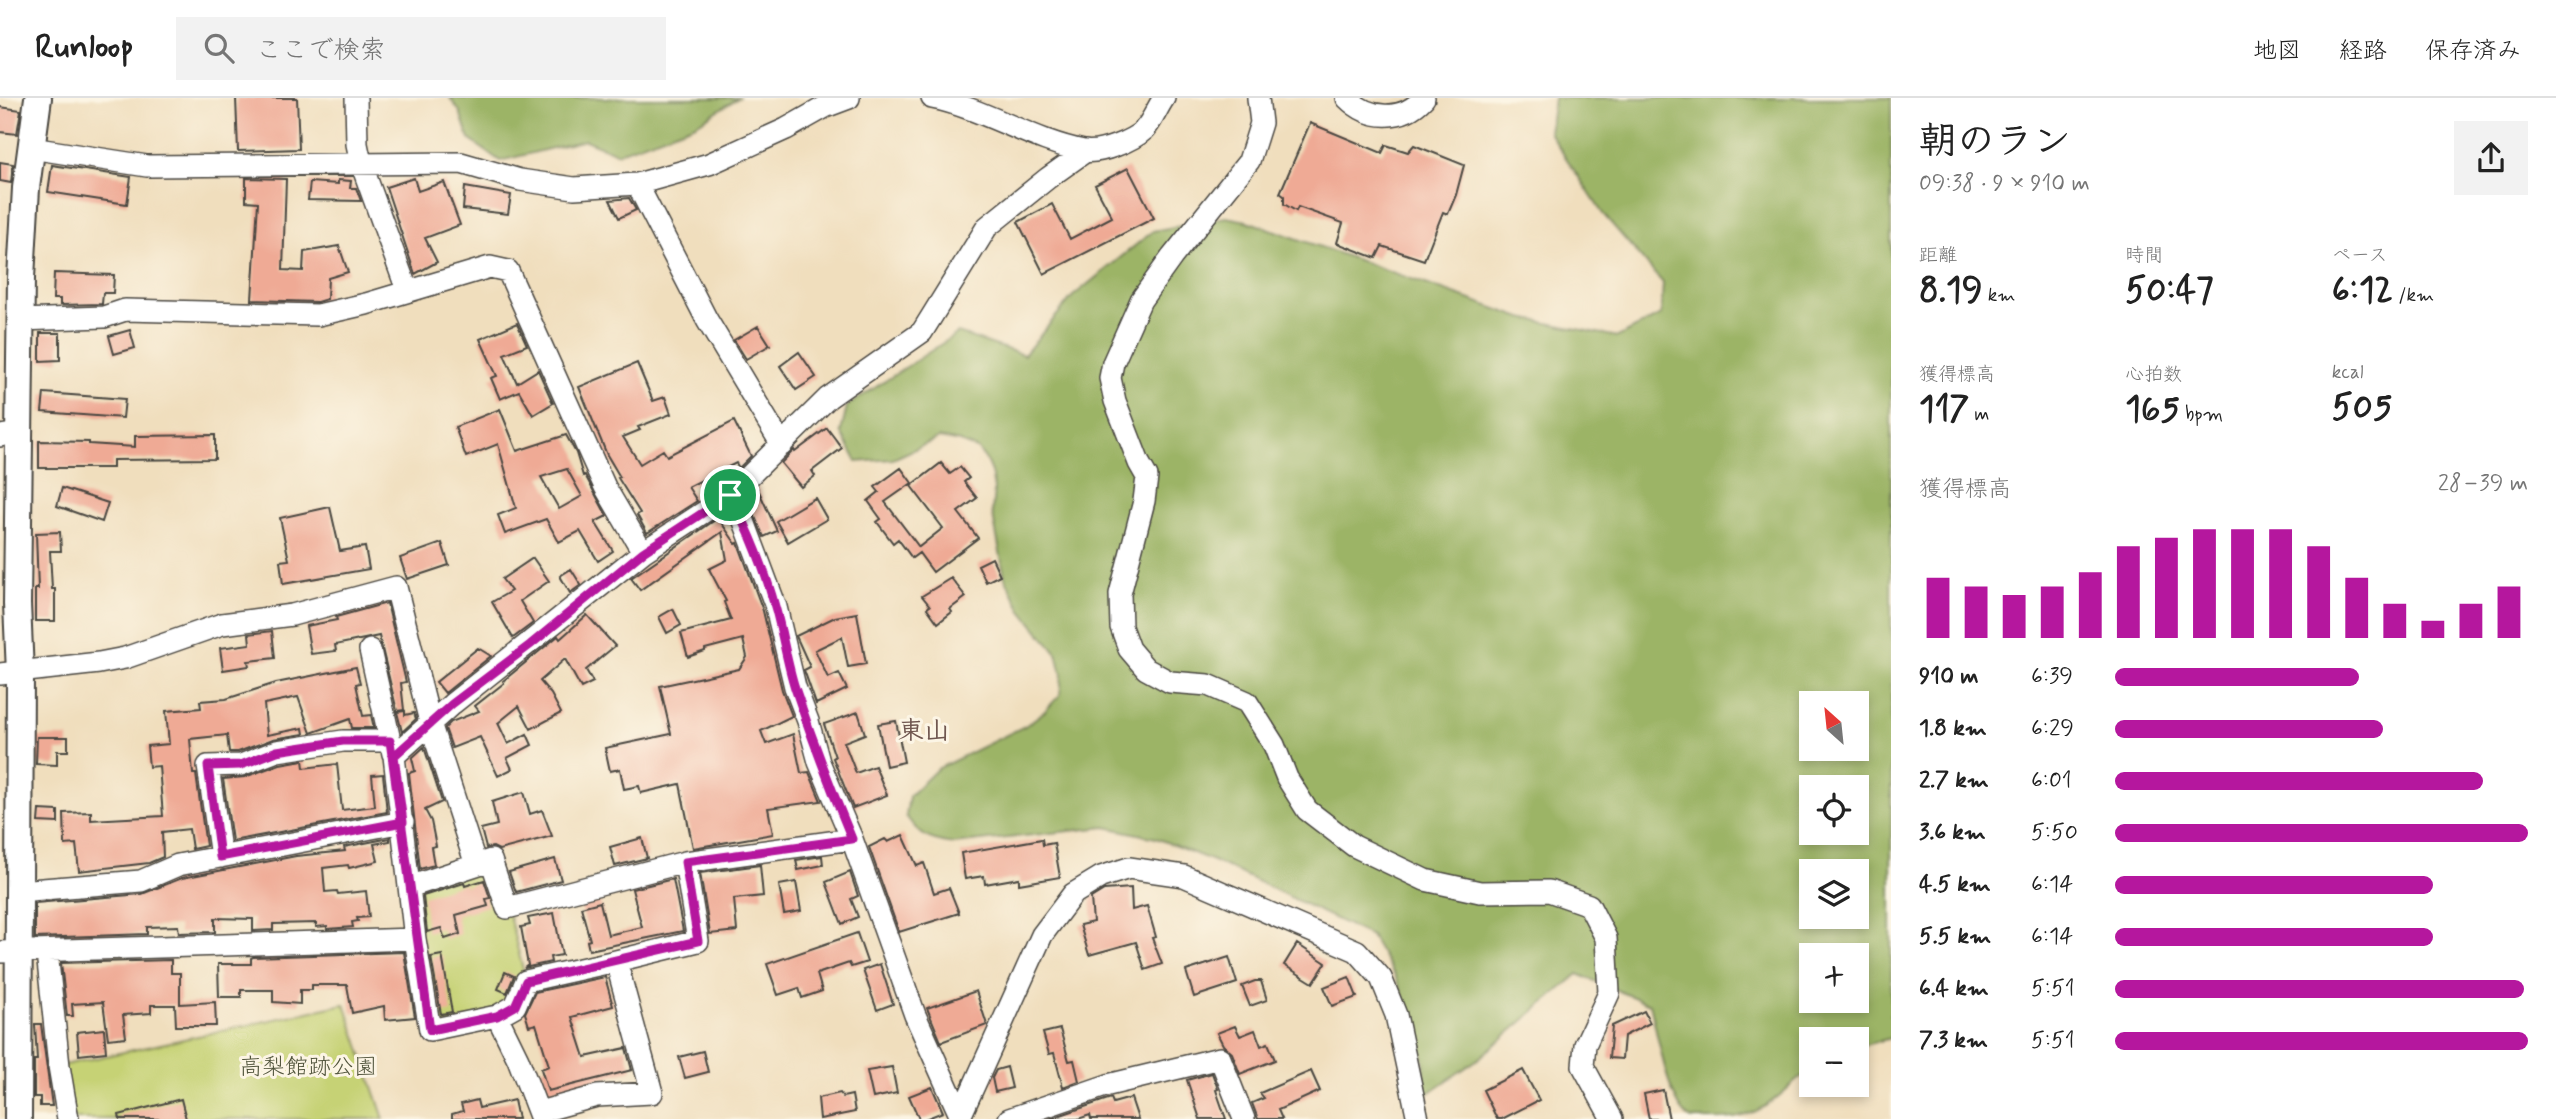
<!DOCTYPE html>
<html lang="ja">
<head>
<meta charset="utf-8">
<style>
  body { margin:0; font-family:Mynerve,"Klee One",sans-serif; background:#f2f2f2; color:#222; height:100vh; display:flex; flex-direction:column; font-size:26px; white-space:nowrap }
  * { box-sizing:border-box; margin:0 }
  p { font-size:23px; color:#767676 }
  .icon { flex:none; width:38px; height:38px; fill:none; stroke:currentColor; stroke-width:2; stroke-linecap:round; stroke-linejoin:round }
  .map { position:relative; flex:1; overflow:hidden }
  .sheet { display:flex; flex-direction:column; background:#fff; width:665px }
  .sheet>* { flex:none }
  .needle { width:46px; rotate:333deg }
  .buttons { position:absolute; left:1799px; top:593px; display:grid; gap:14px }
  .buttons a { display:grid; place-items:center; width:70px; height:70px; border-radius:0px; background:#fff; box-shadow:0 4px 10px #0003; font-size:35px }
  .pin { position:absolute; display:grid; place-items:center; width:60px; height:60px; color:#fff; margin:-30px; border:4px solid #fff; border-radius:50%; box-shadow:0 2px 7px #0007 }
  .round { display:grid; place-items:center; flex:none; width:74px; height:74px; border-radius:0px; background:#f2f2f2 }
  .summary { display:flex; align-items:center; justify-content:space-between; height:119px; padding:0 28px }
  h1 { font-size:38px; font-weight:700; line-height:52px }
  .metrics { display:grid; grid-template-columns:repeat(3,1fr); gap:10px; height:119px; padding:7px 28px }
  .metrics div { display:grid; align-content:center }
  .metrics b { font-size:35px; font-weight:700 }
  .metrics small { font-size:19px; font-weight:400 }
  .metrics p { font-size:19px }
  .chart { height:196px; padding:14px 28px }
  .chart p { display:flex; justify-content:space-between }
  .chart svg { width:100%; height:126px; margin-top:7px; stroke:#b5179e; stroke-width:6 }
  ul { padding:0 28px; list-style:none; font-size:23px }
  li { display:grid; grid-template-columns:112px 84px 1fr; align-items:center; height:52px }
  li i { height:18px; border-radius:9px; background:#b5179e }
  header { display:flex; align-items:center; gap:42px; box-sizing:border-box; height:98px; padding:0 35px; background:#fff; border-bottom:2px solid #e0e0e0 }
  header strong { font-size:33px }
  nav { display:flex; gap:38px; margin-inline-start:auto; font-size:24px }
  .search { width:490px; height:63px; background:#f2f2f2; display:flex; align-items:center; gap:18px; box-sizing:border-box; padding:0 24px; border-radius:0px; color:#767676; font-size:26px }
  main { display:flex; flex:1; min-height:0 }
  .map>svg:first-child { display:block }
  .green { fill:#c6d274; stroke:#787e50; stroke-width:2 }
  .forest { fill:#9cb466; stroke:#647048; stroke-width:2; fill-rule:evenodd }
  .building { fill:#efaa95; fill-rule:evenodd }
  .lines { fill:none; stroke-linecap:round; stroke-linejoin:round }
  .minor-casing { stroke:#494641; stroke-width:24 }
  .major-casing { stroke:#494641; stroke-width:30 }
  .minor { stroke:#fff; stroke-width:21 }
  .major { stroke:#fff; stroke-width:26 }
  .route-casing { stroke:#fff; stroke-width:14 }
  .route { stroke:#b5179e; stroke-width:9 }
  .labels { text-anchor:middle; stroke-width:6; stroke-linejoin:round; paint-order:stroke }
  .park-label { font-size:23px; fill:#52553d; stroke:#fcf5e5 }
  .quarter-label { font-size:26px; font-weight:bold; fill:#705750; stroke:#fcf5e5 }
</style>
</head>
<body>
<header>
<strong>Runloop</strong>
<div class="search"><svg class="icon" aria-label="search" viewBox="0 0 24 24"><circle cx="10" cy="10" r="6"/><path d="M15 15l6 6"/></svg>ここで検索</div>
<nav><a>地図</a><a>経路</a><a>保存済み</a></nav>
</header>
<main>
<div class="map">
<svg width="1891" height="1021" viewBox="0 0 1891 1021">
  <rect width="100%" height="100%" fill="#fcf5e5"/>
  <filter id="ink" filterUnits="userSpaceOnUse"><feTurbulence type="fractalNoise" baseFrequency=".0143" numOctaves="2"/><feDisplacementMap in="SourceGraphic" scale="14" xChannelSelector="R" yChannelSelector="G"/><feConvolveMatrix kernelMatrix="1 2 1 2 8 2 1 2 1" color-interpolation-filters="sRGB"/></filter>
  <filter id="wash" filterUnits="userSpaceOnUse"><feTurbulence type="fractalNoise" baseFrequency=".00686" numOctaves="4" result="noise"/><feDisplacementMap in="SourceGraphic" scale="28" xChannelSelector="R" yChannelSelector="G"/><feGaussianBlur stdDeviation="1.57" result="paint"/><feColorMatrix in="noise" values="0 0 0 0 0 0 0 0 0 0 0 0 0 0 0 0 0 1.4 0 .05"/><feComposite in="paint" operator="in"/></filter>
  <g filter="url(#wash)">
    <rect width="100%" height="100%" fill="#f0debd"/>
    <!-- green -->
    <path class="green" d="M491 762 507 810 526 883 515 908 430 932 409 789Z
      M345 906 384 1021H68L59 968Z"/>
    <!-- forest -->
    <path class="forest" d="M450 0H738L696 26 617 55 585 42 500 63 469 41 460 14Z
      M1554 0H1891V940L1857 949V942H1811V972C1793 983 1778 1002 1760 1011 1744 1020 1731 1021 1713 1021 1707 1021 1697 1021 1692 1021 1668 1011 1657 930 1650 906L1578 876 1478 961 1426 997 1424 963 1411 916 1395 878 1371 838 1223 767 1156 740 1106 729 953 746C928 742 921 739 906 718L909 698 937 671 1025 628 1045 613 1060 597 1062 576 1057 555 1022 513 1005 480 992 413 994 391 991 374 985 360 977 351 960 344 939 340 893 361 857 364 841 334 847 308 958 235 1024 257 1072 199 1153 133 1226 119 1247 123 1522 220 1618 239 1661 217 1663 185 1603 116 1549 34ZM1811 606H1857V651H1811ZM1811 690H1857V735H1811ZM1811 774H1857V819H1811ZM1811 858H1857V903H1811Z"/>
    <g id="blocks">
      <!-- building -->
      <path class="building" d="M236 0H297L299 51 238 53Z
        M0 9 21 12 17 36 0 34Z
        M1310 25 1382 55 1386 47 1408 54 1414 47 1464 67 1456 97 1448 116 1443 114 1424 162 1382 148 1376 160 1337 145 1343 125 1298 109 1296 113 1284 106V98L1280 95Z
        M0 64 13 66 11 85 0 83Z
        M52 67 131 79 127 106 48 94Z
        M1128 70 1154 120 1044 176 1018 124 1052 106 1070 141 1112 119 1095 87Z
        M246 80 286 81 283 172 303 173 304 154 339 148 348 174 328 180 327 201 317 204 252 202 258 104 246 103Z
        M414 80 418 93 444 84 460 127 425 140 437 164 415 176 386 89Z
        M338 82 351 83 350 90H356L361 103 308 102 310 84 338 86Z
        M465 89 511 97 508 116 463 111Z
        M629 100 636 112 619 120 610 102Z
        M54 175 114 177 113 195H103L102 206 60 207V201H53Z
        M517 225 527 247 504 256 517 285 538 272 553 305 533 317 519 293 500 301 491 280 497 278 480 241Z
        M758 228 770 247 746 261 734 242Z
        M130 232 135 250 114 256 109 238Z
        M40 235H60V262L40 263Z
        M799 254 816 279 796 292 780 268Z
        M637 265 653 303 665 299 671 316 638 329 640 332 623 339 640 366 663 352 667 358 734 323 751 358 739 370 736 365 688 389 697 403 647 435 637 417 640 415 618 380 620 379 607 357 579 289Z
        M44 295 125 301 123 320 42 314Z
        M500 311 517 353 566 337 576 355 583 378 585 377 607 418 595 424 613 453 598 463 580 433 559 444 546 421 505 436 498 417 516 410 498 346 466 359 455 329ZM567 371 582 398 559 411 541 379Z
        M827 330 842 350 812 373 815 378 801 389 781 365 794 352 795 354Z
        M215 337V361L113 362V370H39V343L89 344V346L135 349V338Z
        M941 365 950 376 960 369 969 380 964 384 977 400 958 414 978 440 933 474 919 455 912 460 898 441 893 445 877 424 881 421 868 403 879 394 875 389 901 370 912 385 885 404 919 449 943 430 911 388Z
        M757 389 777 433 764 439 746 399Z
        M62 390 108 405 102 424 57 408Z
        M815 400 827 421 788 444 776 423Z
        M330 409 340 453 365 449 369 471 283 486 280 463 289 462 280 420Z
        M718 420 736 446 738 445 763 513 782 592 792 618 761 633 766 646 793 636 801 675 809 674 821 703 768 710 773 736 693 750 680 686 641 695 639 688 624 691 620 671 610 673 605 650 671 636 660 588 739 571 747 559 743 541 705 551V553L688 559 681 535 731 522 724 504 726 503 709 471 727 462 722 434 640 492 631 480Z
        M60 434 61 453H50L52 491H55V523H35V491H38L36 435Z
        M442 445 449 467 407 481 400 460Z
        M533 460 549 483 520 503 533 525 513 540 492 504 511 493 502 481Z
        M992 460 1000 477 986 484 978 467Z
        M571 471 581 487 570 495 560 478Z
        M951 480 966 499 950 511 952 514 938 525 927 510 930 508 922 498Z
        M387 505 406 584 401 585 404 612 397 613 379 538 335 547 336 553 311 556 306 528 337 522 336 519Z
        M673 511 681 527 667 535 659 519Z
        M857 515 866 566 848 569 842 539 815 552 828 580 839 575 847 591 816 606 804 572 810 569 796 538 835 519Z
        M587 517 615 548 586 572 593 584 581 590 565 561 540 583 551 596 561 615 531 631 519 608 498 625 508 646 527 636 532 647 507 660 512 671 498 678 480 639 452 650 445 630 451 624 479 613 475 608 504 585 503 583 558 538 560 541Z
        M272 533 275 560 248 563 249 568 223 572 220 550 250 546 249 536Z
        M478 550 491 558 445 595 436 584Z
        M356 569 360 585 356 586 363 618 371 617 374 630H352L350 621 311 635 298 599 264 606 267 637 303 630 304 636 273 641 238 654H229L227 637 190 641 193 676H196L206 748 192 751 189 731 162 734 163 759 149 765 79 773 76 746 65 747 64 715 91 714V722L163 718 159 668 149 669 147 648 169 646 166 613 201 610 200 603 226 601 276 585Z
        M405 613V617L414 615 416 621 402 634 397 614Z
        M858 614 865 636 844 644 856 675 875 668 887 697 853 710 833 660 835 659 824 626Z
        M896 623 904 664 886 668 878 626Z
        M37 639H68V653H57V667L36 666Z
        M424 649 442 704 425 712 431 723 436 748 431 749 434 767 420 771 409 675 415 673 412 660Z
        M303 662 304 670 337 666 342 712 375 708 372 677 383 676 387 714 232 743 223 681 245 679 280 666Z
        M524 694 530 716 542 712 552 738 499 752 493 749 486 750 481 731 497 727 492 704Z
        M39 712 58 713V725L38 724Z
        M903 737 917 768 924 765 934 795 949 790 959 815 899 834 869 749 885 741 888 744Z
        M390 740V743L374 746 378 763 349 770 348 767 323 770 325 794 337 793 338 796 366 793 369 819 357 820 358 823 352 824 353 829 327 831V828L316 829V825L273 826V832L253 833V821L215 820V834L179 835 178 828 147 829V836L35 840V805L142 796 182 780 296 758 345 753 344 749Z
        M642 740 647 760 615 768 610 749Z
        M1042 741 1043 747 1054 745 1060 779 1019 786V780L985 786 984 778 965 781 961 755Z
        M822 758 823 767 798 772 796 762Z
        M555 761 561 782 516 794 509 774Z
        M760 767 763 798 734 801 737 833 710 836 700 775Z
        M850 774 858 798 851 801 858 819 842 826 826 784Z
        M673 781 683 833 589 852 587 843 590 842 581 809 600 804 608 837 642 829 632 791Z
        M484 782 490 800 486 801 488 808 456 817 460 836 445 841 441 830 427 834 423 798 464 785 465 788Z
        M796 784 801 813 784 816 779 787Z
        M1131 790 1132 812 1147 808 1156 839 1152 840 1162 866 1145 872 1136 844 1089 857 1080 827 1093 824 1091 800 1104 792Z
        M554 815 562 857 550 859 551 864 524 870 528 867 521 829 530 827 528 820Z
        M857 835 867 864 851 869 849 865 817 876 822 893 802 900 799 890 778 897 767 866Z
        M1297 846 1326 865 1313 885 1284 867Z
        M404 854 415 919 385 922 384 908 352 915 347 887H312V892H300V906L273 904V892H241V899H219L218 866H251V860L253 859Z
        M442 857 452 914 441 916 431 859Z
        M1229 859 1237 885 1194 899 1186 873Z
        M171 862V875H180V906L215 904 216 928H176L175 907H151V915L123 917 126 939 108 941 103 904 72 906 73 918H67L61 865Z
        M880 866 893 906 877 912 863 872Z
        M505 874 514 878 507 895 498 891Z
        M605 879 613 908 572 919 585 959 626 950 632 972 548 993 541 971 549 968 536 926 529 928 525 915 535 894Z
        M1349 879 1357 899 1332 908 1324 889Z
        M1255 883H1261L1267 902 1250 908 1242 888Z
        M976 893 987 927 941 944 927 910Z
        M1644 913 1650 925 1624 938 1622 961 1609 960 1612 928Z
        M35 926H41L52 1008H40V999H34V962H37Z
        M1235 928 1240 938 1255 932 1261 948 1268 945 1275 962 1240 976 1232 955 1223 947 1217 935Z
        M104 931 106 954 79 957 77 934Z
        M1060 931 1069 963 1074 962 1079 983 1063 989 1054 955 1049 956 1043 935Z
        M703 953 708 974 685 980 679 959Z
        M892 969 897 995 873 1000 867 973Z
        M1007 969 1012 990 995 994 992 980 996 972Z
        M1523 972 1539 1002 1502 1021H1497L1483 992Z
        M1311 973 1320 993 1278 1012 1282 1021H1258L1252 1005 1264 1000 1260 995Z
        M1212 975 1218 991 1216 992 1226 1021H1200L1187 982Z
        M932 989 943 1014 925 1021H919L909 998Z
        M1663 992 1669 1021H1649L1644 996Z
        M840 995 843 999 852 997 855 1014 820 1021 818 1000Z
        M1111 1000 1113 1005 1131 1000 1138 1021H1091L1090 1017 1078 1021H1049Z
        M181 1001 186 1021H120L119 1017Z
        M477 1002 479 1010 514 1002 518 1021H452V1016L463 1013 461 1006Z"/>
    </g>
  </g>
  <g filter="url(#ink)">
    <use href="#blocks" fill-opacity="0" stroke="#494641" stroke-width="2"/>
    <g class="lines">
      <defs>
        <path id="minor" d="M356 0 357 46 361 65 407 192
          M932 0C983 10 1032 43 1084 53 1100 56 1132 43 1144 32 1152 24 1157 10 1164 0
          M1258 0 1261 25 1249 63 1172 159 1141 202 1113 265 1110 280 1115 303 1139 365 1147 379 1144 403 1120 496 1121 529 1129 551 1146 571 1170 584 1208 587 1247 604 1274 647 1287 680 1307 712 1354 748 1425 782 1480 794 1549 793 1589 807 1606 840 1609 895 1585 947 1583 968 1612 1021
          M1347 0C1369 22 1402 24 1424 0
          M31 50 147 68 461 65 520 82 574 90 637 86 709 66 786 31 825 9 849 0
          M637 86 707 222 782 347
          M20 222 104 219 125 212 318 217 366 206 490 169 508 173 605 389 643 454
          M0 338 18 335
          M730 397 742 418 776 509 795 589 808 623 819 664 852 741 915 917 960 1017
          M370 552 393 656
          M0 576 99 565 125 560 222 526 292 517 396 489 431 628 476 767
          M221 759 208 668 241 667 277 653 343 643H390
          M409 789 491 762 507 810 685 764
          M18 793 141 783 178 767 403 724
          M415 841 430 932 497 918 518 961 541 1021
          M0 854 415 841 394 658 452 606 643 454 730 397 828 300 922 234 987 129 1048 80 1086 53
          M47 854 59 968 68 1021
          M497 918 515 908 526 883 616 863
          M539 1014 597 998 652 995 616 863 698 843 685 764 852 741
          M959 1021 1042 837 1073 796 1101 779 1129 770 1184 778 1357 853 1381 880 1396 917 1418 1021
          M1009 1021 1108 987 1220 960 1244 1021"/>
        <path id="major" d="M18 1021 20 575 17 506 21 180 26 90 38 0"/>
      </defs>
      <!-- minor casing -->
      <use href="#minor" class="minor-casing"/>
      <!-- major casing -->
      <use href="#major" class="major-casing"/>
      <!-- minor -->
      <use href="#minor" class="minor"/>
      <!-- major -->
      <use href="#major" class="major"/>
    </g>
  </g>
  <g class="lines" filter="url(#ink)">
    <defs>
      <path id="route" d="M730 397 643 454 530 547 452 606 394 658 403 724 220 759 208 668 241 667 277 653 343 643H390L430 932 497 918 515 908 526 883 698 843 685 764 852 741C831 691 812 641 795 590 787 565 783 538 776 512 766 475 749 430 730 397"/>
    </defs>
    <!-- route casing -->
    <use href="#route" class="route-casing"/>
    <!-- route -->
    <use href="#route" class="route"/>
  </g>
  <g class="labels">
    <!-- park labels -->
    <g class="park-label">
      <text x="308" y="976">高梨館跡公園</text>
    </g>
    <!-- quarter labels -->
    <g class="quarter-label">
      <text x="924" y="641">東山</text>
    </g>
  </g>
</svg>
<div class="buttons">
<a><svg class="needle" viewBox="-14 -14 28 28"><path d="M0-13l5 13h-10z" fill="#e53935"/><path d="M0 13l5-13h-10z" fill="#767676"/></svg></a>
<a><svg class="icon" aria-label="locate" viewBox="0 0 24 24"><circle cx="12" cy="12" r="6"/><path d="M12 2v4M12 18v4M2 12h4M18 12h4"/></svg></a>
<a><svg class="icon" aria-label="layers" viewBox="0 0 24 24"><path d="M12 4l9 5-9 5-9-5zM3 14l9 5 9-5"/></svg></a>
<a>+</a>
<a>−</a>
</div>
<div class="pin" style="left:730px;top:397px;background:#1e9e55"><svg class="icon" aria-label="arrive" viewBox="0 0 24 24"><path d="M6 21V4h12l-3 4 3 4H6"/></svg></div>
</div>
<section class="sheet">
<div class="summary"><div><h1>朝のラン</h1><p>09:38 · 9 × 910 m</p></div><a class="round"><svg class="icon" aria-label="share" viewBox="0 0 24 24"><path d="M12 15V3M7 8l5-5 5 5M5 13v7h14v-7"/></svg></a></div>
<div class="metrics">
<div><p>距離</p><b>8.19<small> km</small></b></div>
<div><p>時間</p><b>50:47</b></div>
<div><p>ペース</p><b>6:12<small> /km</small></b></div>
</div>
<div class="metrics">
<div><p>獲得標高</p><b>117<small> m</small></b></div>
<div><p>心拍数</p><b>165<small> bpm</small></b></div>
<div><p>kcal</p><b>505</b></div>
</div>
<div class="chart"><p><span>獲得標高</span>28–39 m</p>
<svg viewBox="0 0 160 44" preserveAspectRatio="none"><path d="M5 44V23M15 44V26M25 44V29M35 44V26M45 44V21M55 44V12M65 44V9M75 44V6M85 44V6M95 44V6M105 44V12M115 44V23M125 44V32M135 44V38M145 44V32M155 44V26"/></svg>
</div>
<ul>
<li><b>910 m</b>6:39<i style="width:59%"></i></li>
<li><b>1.8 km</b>6:29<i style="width:65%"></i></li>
<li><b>2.7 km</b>6:01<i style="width:89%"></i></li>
<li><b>3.6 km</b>5:50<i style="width:100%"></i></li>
<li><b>4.5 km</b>6:14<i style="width:77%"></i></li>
<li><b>5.5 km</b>6:14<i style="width:77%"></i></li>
<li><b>6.4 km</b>5:51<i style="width:99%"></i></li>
<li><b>7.3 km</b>5:51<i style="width:100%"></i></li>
</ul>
</section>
</main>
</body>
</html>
